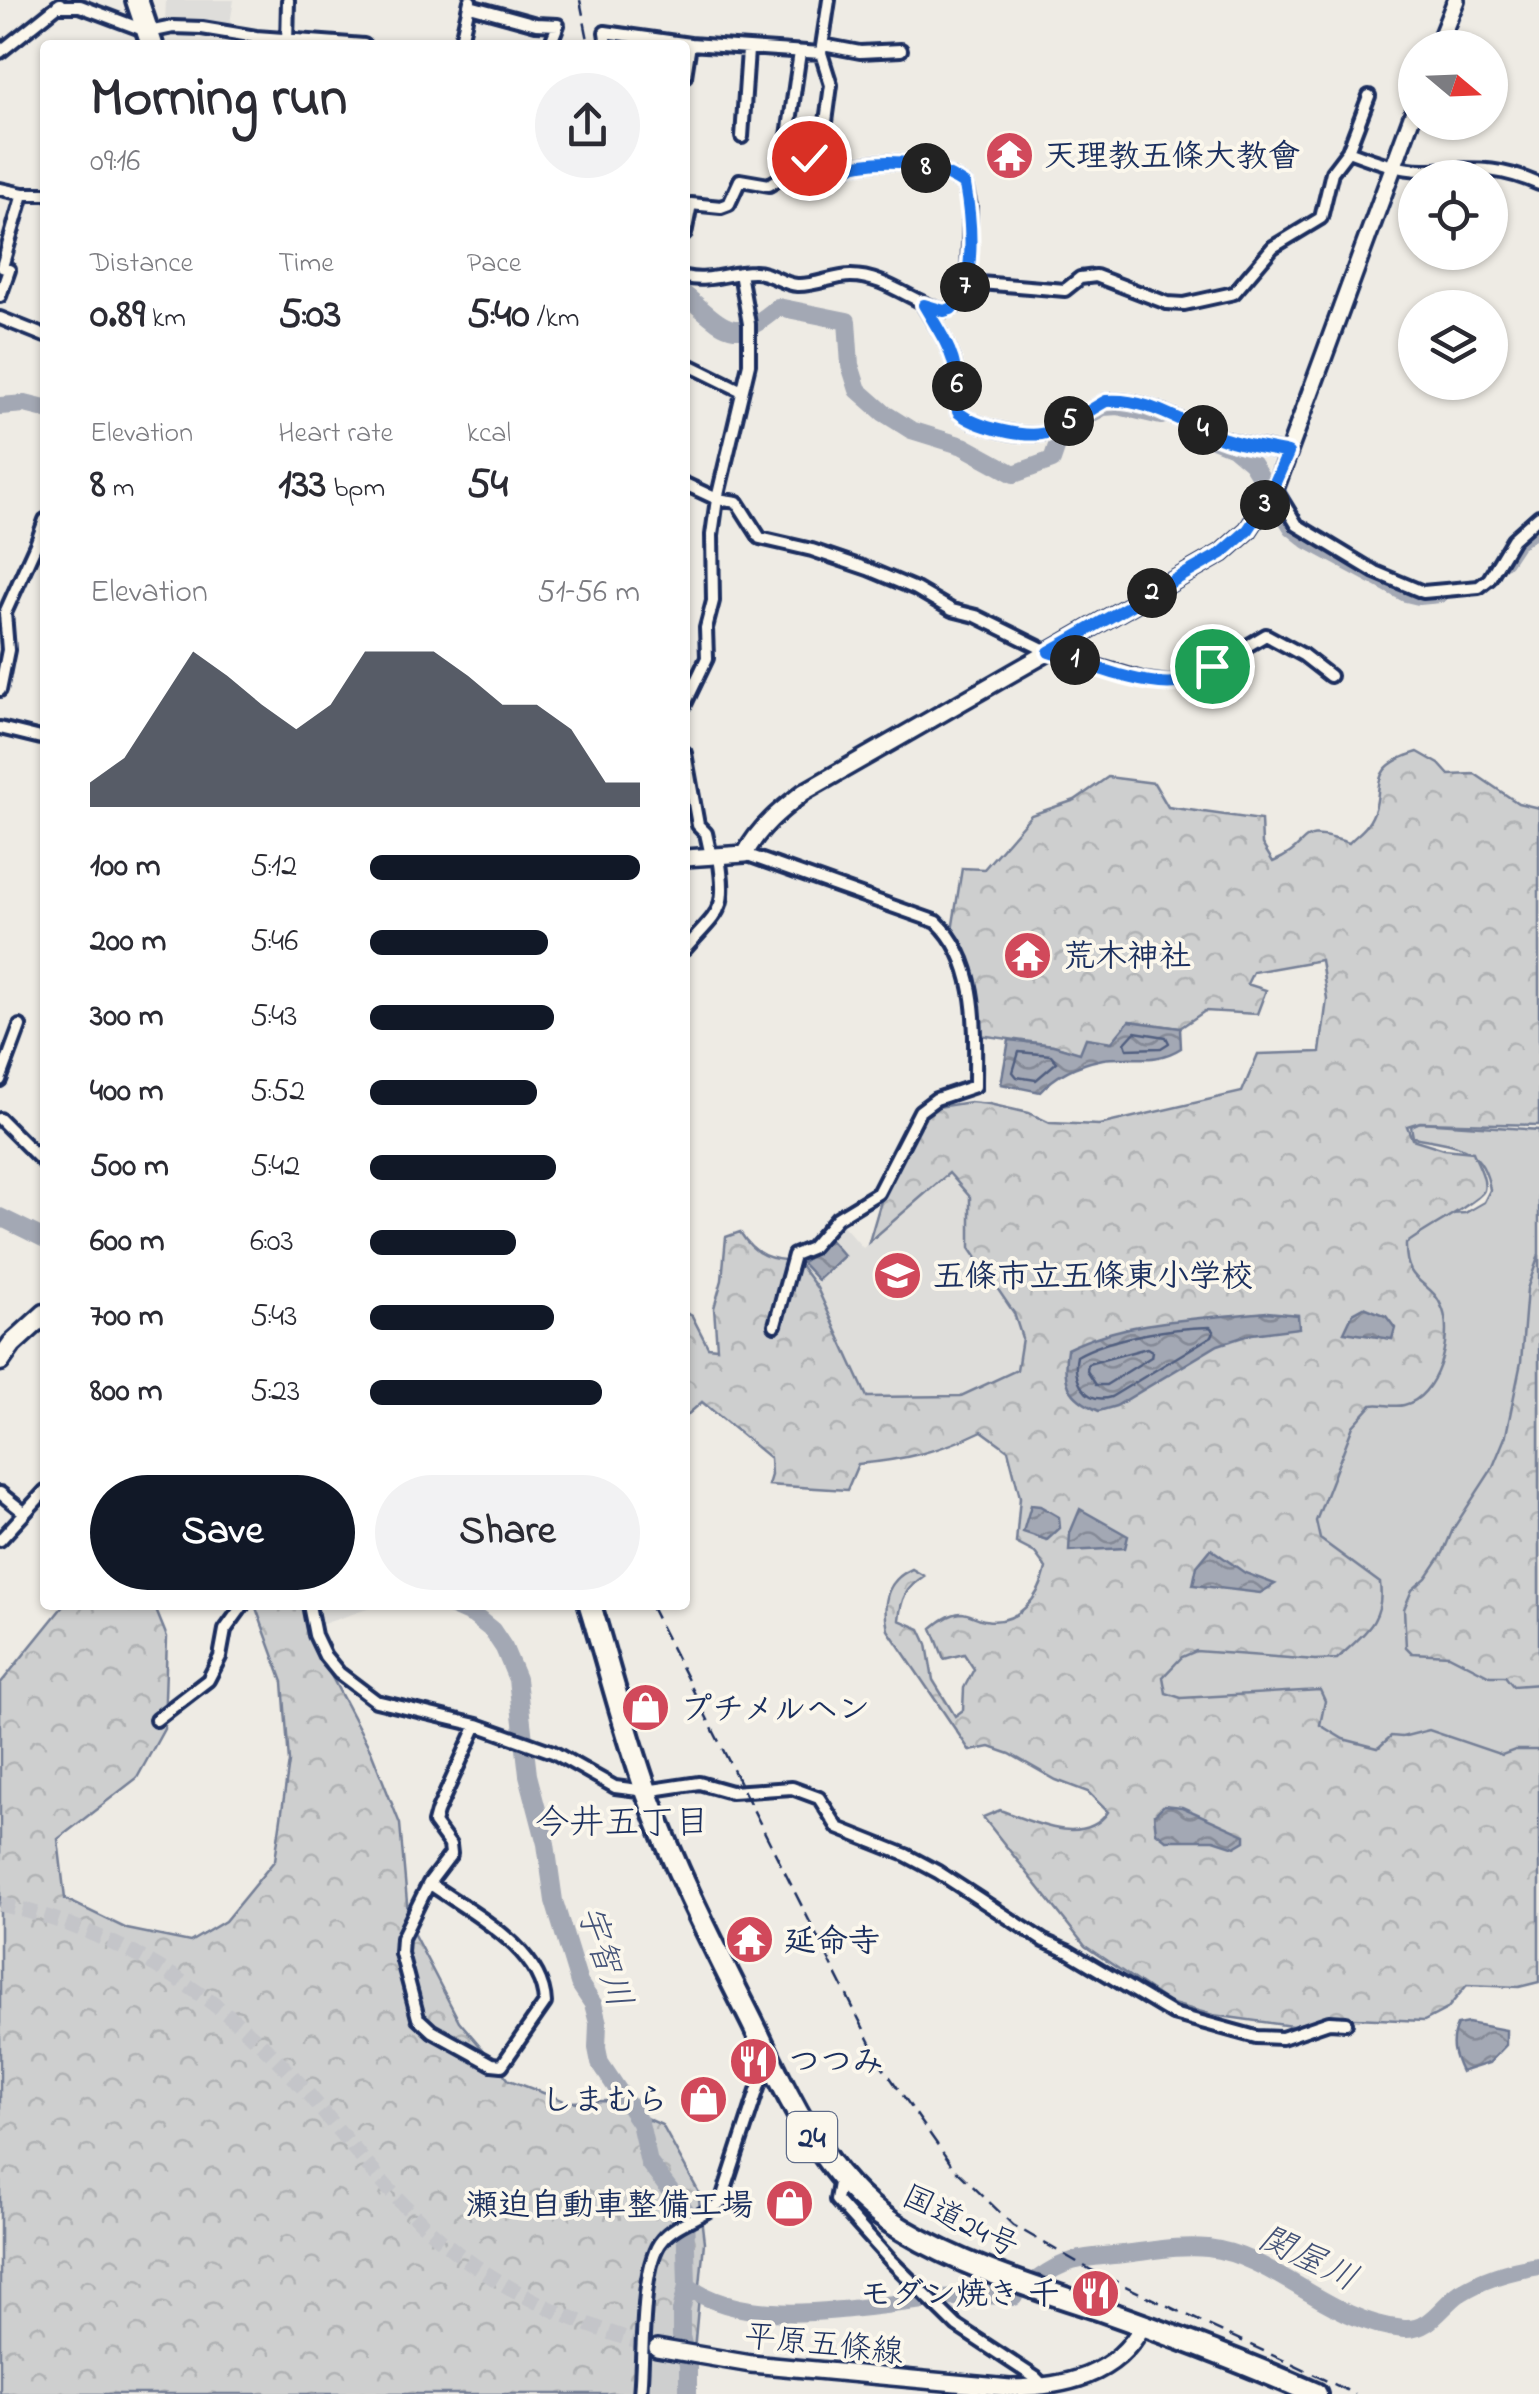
<!DOCTYPE html>
<html lang="en">
<head>
<meta charset="utf-8">
<style>
  body { margin:0; font-family:"Indie Flower","Klee One",sans-serif; background:#f2f2f3; color:#2b2b33; height:100vh; display:flex; flex-direction:column; font-size:38px; white-space:nowrap }
  * { box-sizing:border-box; margin:0 }
  p { font-size:32px; color:#7c7c81 }
  .icon { flex:none; width:55px; height:55px; fill:none; stroke:currentColor; stroke-width:2; stroke-linecap:round; stroke-linejoin:round }
  .map { position:relative; flex:1; overflow:hidden }
  .drawer { position:absolute; left:40px; top:40px; width:650px; height:1570px; display:flex; flex-direction:column; background:#fff; border-radius:10px; box-shadow:0 2px 8px #0004 }
  .drawer>* { flex:none }
  .needle { width:65px; rotate:109deg }
  .fabs { position:absolute; left:1398px; top:30px; display:grid; gap:20px }
  .fabs a { display:grid; place-items:center; width:110px; height:110px; border-radius:50%; background:#fff; box-shadow:0 2px 8px #0004; font-size:50px }
  .pin { position:absolute; display:grid; place-items:center; width:85px; height:85px; color:#fff; margin:-42px; border:5px solid #fff; border-radius:50%; box-shadow:0 2px 10px #0007 }
  .km { position:absolute; width:50px; height:50px; margin:-25px; border-radius:50%; background:#222; color:#fff; font-size:28px; line-height:50px; text-align:center }
  .round { display:grid; place-items:center; flex:none; width:105px; height:105px; border-radius:52px; background:#f2f2f3 }
  .headline { display:flex; align-items:center; justify-content:space-between; height:170px; padding:0 50px }
  h1 { font-size:55px; font-weight:800; line-height:75px }
  .figures { display:grid; grid-template-columns:repeat(3,1fr); gap:15px; height:170px; padding:10px 50px }
  .figures div { display:grid; align-content:center }
  .figures b { font-size:42px; font-weight:800 }
  .figures small { font-size:28px; font-weight:400 }
  .figures p { font-size:28px }
  .chart { height:280px; padding:20px 50px }
  .chart p { display:flex; justify-content:space-between }
  .chart svg { width:100%; height:180px; margin-top:10px; fill:#111827; opacity:.7 }
  .primary-button { display:flex; gap:20px; margin-top:auto; padding:20px 50px }
  .primary-button a { flex:1; height:115px; border-radius:60px; background:#111827; color:#fff; font-size:40px; font-weight:800; line-height:115px; text-align:center }
  .primary-button a+a { background:#f2f2f3; color:#2b2b33 }
  ul { padding:0 50px; list-style:none; font-size:32px }
  li { display:grid; grid-template-columns:160px 120px 1fr; align-items:center; height:75px }
  li i { height:25px; border-radius:12px; background:#111827 }
  .map>svg:first-child { display:block }
  .built { fill:#deddda }
  .green { fill:#cecfcf; stroke:#747f96; stroke-width:2.5 }
  .forest { fill:url(#forest-crowns); stroke:#747f96; stroke-width:2.5 }
  .water { fill:url(#water-waves); stroke:#6d7892; stroke-width:2.5 }
  .lines { fill:none; stroke-linecap:round; stroke-linejoin:round }
  .shore { stroke:#515f80; stroke-width:2.5 }
  .river { stroke:#a3a8b4; stroke-width:18 }
  .secondary-tunnel { stroke:#c4c5c9; stroke-width:15; stroke-dasharray:15 8; stroke-linecap:butt }
  .street-casing { stroke:#1b2f5e; stroke-width:18 }
  .secondary-casing { stroke:#1b2f5e; stroke-width:22 }
  .primary-casing { stroke:#1b2f5e; stroke-width:25 }
  .highway-casing { stroke:#1b2f5e; stroke-width:28 }
  .street { stroke:#fbf7ec; stroke-width:10 }
  .secondary { stroke:#fbf7ec; stroke-width:15 }
  .primary { stroke:#fbf7ec; stroke-width:18 }
  .highway { stroke:#fbf7ec; stroke-width:20 }
  .rail { stroke:#1b2f5e; stroke-width:2.5; stroke-dasharray:15 8; stroke-linecap:butt }
  .route-casing { stroke:#fff; stroke-width:20 }
  .route { stroke:#1a73e8; stroke-width:12 }
  .labels { text-anchor:middle; stroke-width:8; stroke-linejoin:round; paint-order:stroke }
  .shield { fill:#fbf7ec; stroke:#5e6b89; stroke-width:2.5 }
  .shield-label { font-size:30px; font-weight:bold; fill:#1b2f5e }
  .poi-label { font-size:32px; font-weight:bold; fill:#1b2f5e; stroke:#fbf7ec; text-anchor:start }
  .street-label { font-size:32px; fill:#1b2f5e; stroke:#fbf7ec }
  .neighbourhood-label { font-size:35px; fill:#1b2f5e; stroke:#fbf7ec }
  .water-label { font-size:35px; font-style:italic; fill:#445378; stroke:#fbf7ec }
</style>
</head>
<body>
<div class="map">
<svg width="1539" height="2394" viewBox="0 0 1539 2394">
  <defs>
    <pattern id="forest-crowns" width="20" height="18" patternUnits="userSpaceOnUse" patternTransform="scale(2.5)"><rect width="20" height="18" fill="#cecfcf"/><path d="M2 6a3 3 0 1 1 6 0M12 15a3 3 0 1 1 6 0" fill="none" stroke="#b0b2b4"/></pattern>
    <pattern id="water-waves" width="16" height="10" patternUnits="userSpaceOnUse" patternTransform="scale(2.5)"><rect width="16" height="10" fill="#a3a8b4"/><path d="M0 5q4-4 8 0t8 0" fill="none" stroke="#848996"/></pattern>
  </defs>
  <rect width="100%" height="100%" fill="#eeebe4"/>
  <filter id="ink" filterUnits="userSpaceOnUse"><feTurbulence type="fractalNoise" baseFrequency=".01" numOctaves="2"/><feDisplacementMap in="SourceGraphic" scale="20" xChannelSelector="R" yChannelSelector="G"/><feConvolveMatrix kernelMatrix="1 2 1 2 8 2 1 2 1" color-interpolation-filters="sRGB"/></filter>
  <g filter="url(#ink)">
    <!-- built -->
    <path class="built" d="M166 0H234L229 29 165 22Z
      M949 1173 970 1197V1248L1014 1312 1022 1338 1018 1370 961 1396 867 1397 817 1288 797 1261 840 1222 863 1248Z
      M313 1605H379L317 1626Z"/>
    <!-- green -->
    <path class="green" d="M1420 1122 1539 1130V1785L1452 1783 1160 1698 1152 1676 1303 1541 1388 1257 1434 1215 1465 1213 1484 1202 1490 1190C1483 1143 1453 1145 1413 1137L1411 1126Z"/>
    <!-- forest -->
    <path class="forest" d="M1418 752 1439 764 1449 775 1475 774 1518 803 1539 808V1125L1420 1122 1407 1126 1412 1139 1444 1149 1473 1152C1477 1163 1487 1179 1484 1190 1482 1200 1420 1232 1406 1244 1405 1288 1431 1277 1443 1310 1453 1338 1437 1398 1404 1405 1394 1408 1382 1403 1372 1405L1353 1426 1316 1521 1320 1539 1380 1583C1385 1622 1363 1634 1337 1659L1316 1660 1196 1651 1182 1657 1163 1677 1166 1693 1181 1698 1320 1690 1325 1701 1320 1725 1343 1739 1378 1748 1391 1736 1402 1737 1429 1730 1502 1755 1515 1750H1539V1982L1519 1987 1467 1985 1447 2009 1424 2021 1330 2017 1292 2026 1213 2015 1169 2003 1085 1946 983 1817 1000 1810C1032 1822 1084 1847 1108 1812L1088 1792 1056 1780 1010 1754 990 1747 970 1751 888 1630C882 1604 885 1581 912 1569L924 1576C906 1588 901 1598 899 1620L920 1629 927 1644 933 1680 955 1716 963 1710 964 1688 974 1669 964 1654 944 1659 932 1628C940 1621 949 1614 961 1613 969 1613 977 1619 985 1620 1017 1626 1040 1598 1046 1568L1035 1553 1016 1543 1020 1497 1008 1450 982 1431C941 1451 903 1460 858 1464L847 1490 768 1485 771 1475 770 1458 702 1402 685 1417V1312L692 1316 708 1347 717 1348 714 1308 722 1280 726 1237 740 1232C755 1256 770 1260 797 1261L817 1288 867 1397 961 1396 1017 1370 1022 1338 1014 1313 970 1248V1197L949 1173 869 1242 881 1201 908 1140 928 1113 938 1107 970 1102 989 1104 1029 1113 1050 1123 1099 1125 1242 1092 1258 1054 1320 1052 1327 999 1321 960 1253 972 1247 984 1266 990 1257 1014 1205 1011 1180 1028 1130 1021 1112 1042 1081 1054 1053 1045 979 1035 974 984 963 949 952 931 962 868 984 869 1031 815 1075 800 1108 777 1154 783 1168 807 1261 820 1262 844 1273 862C1315 845 1292 824 1349 843 1354 837 1362 832 1367 825 1391 791 1359 769 1418 752Z
      M1539 1255V1684L1513 1686 1505 1676H1490L1449 1655 1412 1653 1406 1647 1404 1609 1412 1590 1426 1578 1443 1553 1453 1529 1492 1469 1506 1435 1521 1362 1527 1289Z
      M64 1605H154L167 1637 164 1729 137 1778 58 1839 65 1899 127 1929 190 1942 225 1921 275 1860 289 1762 283 1682 255 1605H303L307 1630 371 1751 400 1824 409 1925 459 2021 509 2080 567 2102 607 2101 662 2125 698 2191 704 2242 690 2394H0V1684Z"/>
    <!-- water -->
    <path class="water" d="M1129 1021 1180 1028 1181 1048C1155 1065 1132 1055 1103 1059 1078 1064 1056 1074 1040 1092L1001 1084 1009 1040 1053 1045 1080 1053 1086 1038 1112 1042Z
      M829 1239 844 1256 818 1280 802 1263Z
      M1364 1307 1386 1316 1395 1328 1392 1339 1344 1332 1353 1313Z
      M1267 1312 1298 1315 1299 1328 1252 1334 1218 1345 1116 1406 1099 1411C1067 1397 1062 1382 1067 1349 1129 1319 1199 1319 1267 1312Z
      M1031 1505 1040 1506 1059 1517 1060 1528 1047 1540 1023 1532Z
      M1080 1509 1128 1536 1125 1548 1069 1551 1070 1533Z
      M1211 1549 1245 1573 1275 1584 1260 1593 1193 1585 1197 1566Z
      M1164 1805 1182 1807 1245 1835V1841L1235 1847 1214 1840H1166L1156 1832 1154 1815Z
      M1468 2023 1506 2030V2045L1489 2063 1461 2072C1453 2055 1449 2043 1457 2025Z"/>
    <g class="lines">
      <!-- shore -->
      <path class="shore" d="M1135 1032 1166 1037 1169 1043 1161 1048 1127 1049 1125 1043Z
        M1019 1052 1051 1055 1057 1062 1036 1080 1017 1077 1013 1072Z
        M1210 1327 1214 1331 1212 1336 1111 1397C1085 1405 1072 1379 1077 1356 1110 1337 1171 1328 1210 1327Z
        M1147 1348 1152 1351 1151 1357 1106 1385H1096L1087 1371 1088 1364Z"/>
      <!-- river -->
      <path class="river" d="M685 295C725 328 733 346 778 307L847 321 850 365 858 390 884 413 911 430 963 446 1014 474 1052 460 1060 437 1070 425 1103 407 1118 406 1161 416
        M0 406 25 404 45 409
        M1203 435 1233 447 1251 462 1292 527 1308 540 1406 593 1419 596 1440 594
        M1504 560 1516 542 1539 525
        M0 1217 45 1239
        M450 1605 473 1615 492 1630 504 1648 517 1679 528 1775 546 1844 554 1901 579 1983 593 2004 598 2023 597 2048 600 2063 640 2123 649 2163 685 2210 687 2286 681 2311V2336L688 2365V2394
        M1038 2279C1069 2256 1087 2258 1124 2254 1151 2251 1180 2245 1208 2248 1276 2256 1329 2323 1404 2329 1430 2331 1442 2305 1460 2293 1484 2278 1512 2270 1539 2266
        M687 2286C769 2345 919 2286 1014 2297"/>
      <!-- secondary-tunnel -->
      <path class="secondary-tunnel" d="M0 1904C114 1930 219 1993 297 2081 351 2143 397 2209 464 2258 522 2301 588 2327 657 2348"/>
      <defs>
        <path id="street" d="M57 6H80L149 32 173 27 202 28 256 37 364 45
          M470 6 536 24 558 25 550 45
          M287 44 288 0
          M460 45 470 1
          M607 45 605 32 690 44 821 53
          M823 45 860 52 901 50
          M0 52 60 4
          M800 52 788 136 809 158
          M685 76 690 44
          M742 137 748 50
          M817 150 835 170C879 157 925 158 965 185L970 206 968 282
          M1348 151C1372 160 1398 170 1424 170 1470 170 1493 164 1539 184
          M0 189 23 194H45
          M685 234 691 204 721 207 729 204 740 180 769 185 794 170 823 144 831 85 821 53 829 0
          M685 277C708 283 729 272 753 272 768 271 782 284 797 285 815 286 833 276 851 276 885 276 912 302 944 311L957 305 968 282 1065 290 1080 278 1096 276 1167 303 1184 304 1234 293 1273 247 1321 218 1332 172 1348 151 1369 96
          M0 296 9 270 2 267 23 194
          M924 306C953 354 957 355 958 412 975 427 1027 440 1050 432 1069 425 1088 411 1106 401 1150 397 1186 427 1226 439 1245 445 1267 448 1287 453
          M0 318 45 336
          M685 363 742 391
          M685 484 717 499 737 502 760 538 812 550 868 569 916 589 952 610 976 616 1049 652 1145 680 1168 683 1191 679 1266 635 1303 655 1330 676
          M1275 489 1297 525 1375 572 1423 592 1479 587 1489 579 1513 539 1539 516
          M45 520 37 542 45 545
          M0 690 8 650 5 613 37 542
          M685 704 707 658 706 628 713 601 712 535 717 499 749 364V324L740 273
          M0 728 45 739
          M685 753 698 825 706 833 711 856
          M745 854 937 922C980 963 975 1031 975 1086L936 1099 920 1111 878 1193 837 1218 811 1248 794 1255 775 1325
          M685 949C719 910 728 912 719 857
          M0 1080 20 1026
          M0 1119 45 1164
          M0 1493 25 1513
          M0 1540 45 1491
          M309 1605 315 1635 325 1656 339 1673 376 1701 477 1725 553 1752 615 1787 646 1791 699 1783 731 1792 792 1788 819 1798 838 1828 906 1855 938 1872 1044 1941 1069 1952 1173 2014 1256 2037 1282 2038 1329 2022 1346 2023
          M156 1720 208 1680 220 1657 225 1630 243 1605
          M429 1883C469 1912 543 1948 545 2003L502 2065 492 2064 432 2031 418 2018 401 1953 402 1938Z
          M429 1883 451 1854 450 1845 434 1823 437 1812 477 1725
          M840 2178 836 2200 890 2260 957 2326 1036 2378 1044 2386
          M640 2394C644 2360 640 2264 662 2240 676 2223 704 2216 721 2202L760 2082 763 2052"/>
        <path id="secondary" d="M1437 48 1456 0
          M685 858 745 854C759 827 781 810 804 792L1222 553 1248 530 1275 489 1415 108
          M657 2348 751 2364 1010 2388C1064 2387 1116 2377 1143 2325"/>
        <path id="primary" d="M0 1361 12 1344 45 1314"/>
        <path id="highway" d="M137 0 152 45
          M590 1605C609 1667 625 1732 647 1793 676 1873 716 1950 754 2026 791 2102 826 2185 903 2230 963 2266 1032 2287 1098 2309 1172 2335 1244 2362 1316 2394"/>
      </defs>
      <!-- street casing -->
      <use href="#street" class="street-casing"/>
      <!-- secondary casing -->
      <use href="#secondary" class="secondary-casing"/>
      <!-- primary casing -->
      <use href="#primary" class="primary-casing"/>
      <!-- highway casing -->
      <use href="#highway" class="highway-casing"/>
      <!-- street -->
      <use href="#street" class="street"/>
      <!-- secondary -->
      <use href="#secondary" class="secondary"/>
      <!-- primary -->
      <use href="#primary" class="primary"/>
      <!-- highway -->
      <use href="#highway" class="highway"/>
      <!-- rail -->
      <path class="rail" d="M580 0 589 45
        M650 1605 883 2067 953 2167 1013 2225 1091 2270 1355 2394"/>
    </g>
  </g>
  <g class="lines" filter="url(#ink)">
    <defs>
      <path id="route" d="M809 158 817 150 836 170C879 157 925 158 965 185 971 218 978 285 951 309L944 311 924 305C952 353 957 355 958 412 975 427 1027 440 1049 432 1069 425 1088 411 1106 401 1150 397 1186 427 1225 439 1245 446 1267 448 1288 453L1266 503 1248 530 1222 553 1049 652C1083 662 1141 687 1176 683 1189 681 1201 673 1212 666"/>
    </defs>
    <!-- route casing -->
    <use href="#route" class="route-casing"/>
    <!-- route -->
    <use href="#route" class="route"/>
  </g>
  <!-- icons -->
  <defs>
    <symbol id="temple-disc" viewBox="-11 -11 22 22"><circle r="9.5" fill="#d1495b" stroke="#fbf7ec"/><path d="M0-6L5-2H3V0L6.5 2.5H4V6H1.5V3h-3V6H-4V2.5H-6.5L-3 0V-2H-5Z" fill="#fff"/></symbol>
    <symbol id="school-disc" viewBox="-11 -11 22 22"><circle r="9.5" fill="#d1495b" stroke="#fbf7ec"/><path d="M0-5L7-2L0 1L-7-2ZM-4 1L0 2.5L4 1V4Q0 6-4 4Z" fill="#fff"/></symbol>
    <symbol id="shop-disc" viewBox="-11 -11 22 22"><circle r="9.5" fill="#d1495b" stroke="#fbf7ec"/><path d="M-5-2.5h2.3a2.7 3.5 0 0 1 5.4 0H5L5.5 6h-11ZM-1.5-2.5h3a1.5 2.3 0 0 0-3 0Z" fill="#fff"/></symbol>
    <symbol id="restaurant-disc" viewBox="-11 -11 22 22"><circle r="9.5" fill="#d1495b" stroke="#fbf7ec"/><path d="M-5-6h1v4h1v-4h1v4h1v-4h1v5L-1.5 .5V6h-2V.5L-5-1ZM5-6V6H3V1.5H1.5Q1.5-4 5-6Z" fill="#fff"/></symbol>
  </defs>
  <g fill-rule="evenodd">
    <use href="#temple-disc" x="982" y="128" width="55" height="55"/>
    <use href="#temple-disc" x="1000" y="928" width="55" height="55"/>
    <use href="#school-disc" x="870" y="1248" width="55" height="55"/>
    <use href="#shop-disc" x="618" y="1680" width="55" height="55"/>
    <use href="#temple-disc" x="722" y="1912" width="55" height="55"/>
    <use href="#restaurant-disc" x="726" y="2034" width="55" height="55"/>
    <use href="#shop-disc" x="676" y="2072" width="55" height="55"/>
    <use href="#shop-disc" x="762" y="2176" width="55" height="55"/>
    <use href="#restaurant-disc" x="1068" y="2266" width="55" height="55"/>
  </g>
  <g class="labels">
    <!-- shield labels -->
    <rect class="shield" x="787" y="2112" width="50" height="50" rx="8"/>
    <g class="shield-label">
      <text x="812" y="2147">24</text>
    </g>
    <!-- poi labels -->
    <g class="poi-label">
      <text x="1044" y="166">天理教五條大教會</text>
      <text x="1063" y="966">荒木神社</text>
      <text x="933" y="1286">五條市立五條東小学校</text>
      <text x="680" y="1719">プチメルヘン</text>
      <text x="784" y="1951">延命寺</text>
      <text x="788" y="2072">つつみ</text>
      <text x="669" y="2110" text-anchor="end">しまむら</text>
      <text x="754" y="2215" text-anchor="end">瀬迫自動車整備工場</text>
      <text x="1060" y="2304" text-anchor="end">モダン焼き 千</text>
    </g>
    <!-- street labels -->
    <g class="street-label">
      <text transform="translate(961 2220) rotate(26)" y="11">国道24号</text>
      <text transform="translate(824 2343) rotate(6)" y="11">平原五條線</text>
    </g>
    <!-- neighbourhood labels -->
    <g class="neighbourhood-label">
      <text x="622" y="1833">今井五丁目</text>
    </g>
    <!-- water labels -->
    <g class="water-label">
      <text transform="translate(606 1956) rotate(72)" y="12">宇智川</text>
      <text transform="translate(1309 2257) rotate(26)" y="12">関屋川</text>
    </g>
  </g>
</svg>
<div class="fabs">
<a><svg class="needle" viewBox="-14 -14 28 28"><path d="M0-13l5 13h-10z" fill="#e53935"/><path d="M0 13l5-13h-10z" fill="#7c7c81"/></svg></a>
<a><svg class="icon" aria-label="locate" viewBox="0 0 24 24"><circle cx="12" cy="12" r="6"/><path d="M12 2v4M12 18v4M2 12h4M18 12h4"/></svg></a>
<a><svg class="icon" aria-label="layers" viewBox="0 0 24 24"><path d="M12 4l9 5-9 5-9-5zM3 14l9 5 9-5"/></svg></a>
</div>
<div class="pin" style="left:1212px;top:666px;background:#1e9e55"><svg class="icon" aria-label="arrive" viewBox="0 0 24 24"><path d="M6 21V4h12l-3 4 3 4H6"/></svg></div>
<div class="pin" style="left:809px;top:158px;background:#d93025"><svg class="icon" aria-label="check" viewBox="0 0 24 24"><path d="M5 12l5 5 9-10"/></svg></div>
<b class="km" style="left:1075px;top:660px">1</b>
<b class="km" style="left:1152px;top:593px">2</b>
<b class="km" style="left:1265px;top:505px">3</b>
<b class="km" style="left:1203px;top:430px">4</b>
<b class="km" style="left:1069px;top:421px">5</b>
<b class="km" style="left:957px;top:386px">6</b>
<b class="km" style="left:965px;top:287px">7</b>
<b class="km" style="left:926px;top:168px">8</b>
<section class="drawer">
<div class="headline"><div><h1>Morning run</h1><p>09:16</p></div><a class="round"><svg class="icon" aria-label="share" viewBox="0 0 24 24"><path d="M12 15V3M7 8l5-5 5 5M5 13v7h14v-7"/></svg></a></div>
<div class="figures">
<div><p>Distance</p><b>0.89<small> km</small></b></div>
<div><p>Time</p><b>5:03</b></div>
<div><p>Pace</p><b>5:40<small> /km</small></b></div>
</div>
<div class="figures">
<div><p>Elevation</p><b>8<small> m</small></b></div>
<div><p>Heart rate</p><b>133<small> bpm</small></b></div>
<div><p>kcal</p><b>54</b></div>
</div>
<div class="chart"><p><span>Elevation</span>51–56 m</p>
<svg viewBox="0 0 160 44" preserveAspectRatio="none"><path d="M0 44V38L10 32L20 19L30 6L40 12L50 19L60 25L70 19L80 6L90 6L100 6L110 12L120 19L130 19L140 25L150 38L160 38V44z"/></svg>
</div>
<ul>
<li><b>100 m</b>5:12<i style="width:100%"></i></li>
<li><b>200 m</b>5:46<i style="width:66%"></i></li>
<li><b>300 m</b>5:43<i style="width:68%"></i></li>
<li><b>400 m</b>5:52<i style="width:62%"></i></li>
<li><b>500 m</b>5:42<i style="width:69%"></i></li>
<li><b>600 m</b>6:03<i style="width:54%"></i></li>
<li><b>700 m</b>5:43<i style="width:68%"></i></li>
<li><b>800 m</b>5:23<i style="width:86%"></i></li>
</ul>
<div class="primary-button"><a>Save</a><a>Share</a></div>
</section>
</div>
</body>
</html>
